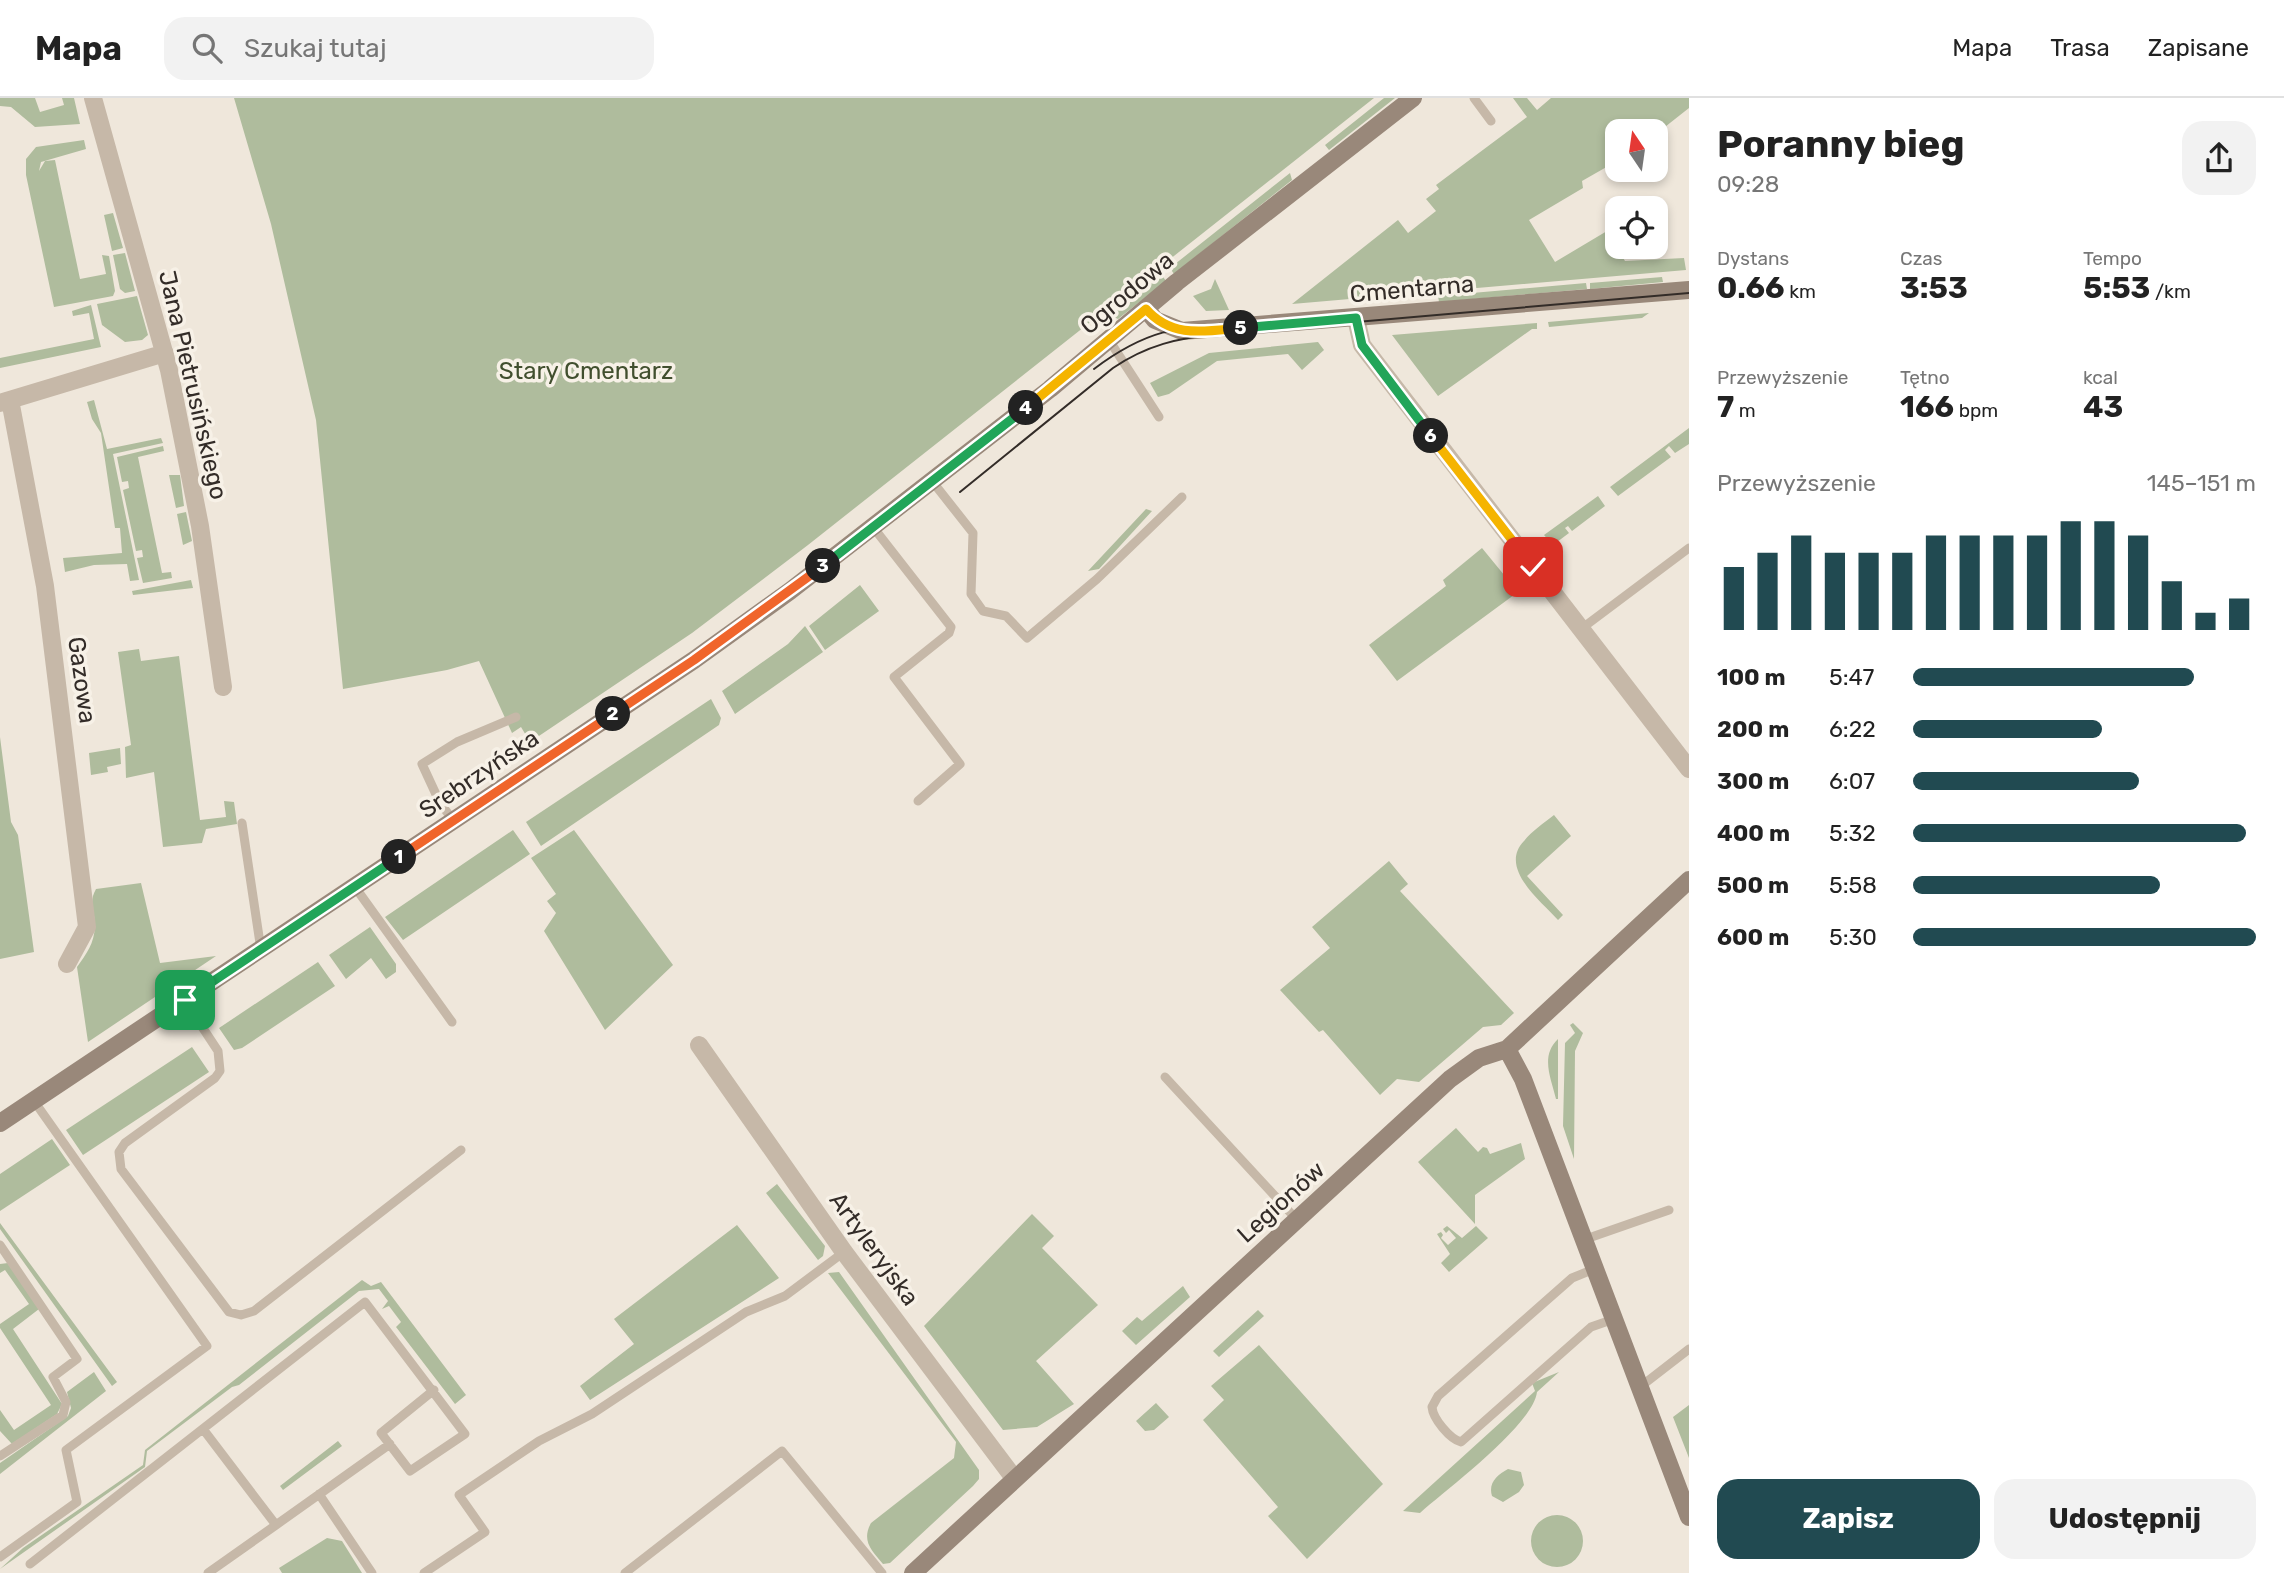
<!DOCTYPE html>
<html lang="pl">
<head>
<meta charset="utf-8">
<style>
  body { margin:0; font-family:Rubik,sans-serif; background:#f2f2f2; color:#222; height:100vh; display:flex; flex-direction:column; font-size:26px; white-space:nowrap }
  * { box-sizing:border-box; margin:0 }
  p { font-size:23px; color:#767676 }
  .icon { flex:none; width:38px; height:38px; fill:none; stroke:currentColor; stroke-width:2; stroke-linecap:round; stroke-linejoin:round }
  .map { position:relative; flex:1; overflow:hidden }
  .panel { display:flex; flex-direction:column; background:#fff; width:595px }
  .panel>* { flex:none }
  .needle { width:46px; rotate:347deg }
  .buttons { position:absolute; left:1605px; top:21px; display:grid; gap:14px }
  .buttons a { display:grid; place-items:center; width:63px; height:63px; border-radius:14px; background:#fff; box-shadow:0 4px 10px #0003; font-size:35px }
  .pin { position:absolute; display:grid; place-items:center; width:60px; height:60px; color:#fff; margin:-30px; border-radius:14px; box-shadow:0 4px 10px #0006 }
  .km { position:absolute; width:35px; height:35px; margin:-18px; border-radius:50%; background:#222; color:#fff; font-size:19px; line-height:35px; text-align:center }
  .round { display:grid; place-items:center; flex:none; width:74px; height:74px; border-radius:21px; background:#f2f2f2 }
  .overview { display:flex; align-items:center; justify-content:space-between; height:119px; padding:0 28px }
  h1 { font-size:38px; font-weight:700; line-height:52px }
  .figures { display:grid; grid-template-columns:repeat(3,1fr); gap:10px; height:119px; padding:7px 28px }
  .figures div { display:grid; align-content:center }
  .figures b { font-size:30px; font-weight:700 }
  .figures small { font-size:19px; font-weight:400 }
  .figures p { font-size:19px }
  .chart { height:196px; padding:14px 28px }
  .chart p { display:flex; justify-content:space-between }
  .chart svg { width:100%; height:126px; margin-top:7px; stroke:#214a51; stroke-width:6 }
  .cta { display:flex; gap:14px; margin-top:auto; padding:14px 28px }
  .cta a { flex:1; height:80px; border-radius:21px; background:#214a51; color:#fff; font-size:28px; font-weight:700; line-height:80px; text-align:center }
  .cta a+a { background:#f2f2f2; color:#222 }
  ul { padding:0 28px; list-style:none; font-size:23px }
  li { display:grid; grid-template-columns:112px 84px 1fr; align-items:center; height:52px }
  li i { height:18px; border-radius:9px; background:#214a51 }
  header { display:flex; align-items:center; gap:42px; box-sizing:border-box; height:98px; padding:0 35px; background:#fff; border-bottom:2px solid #e0e0e0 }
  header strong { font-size:33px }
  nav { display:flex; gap:38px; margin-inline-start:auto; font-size:24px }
  .search { width:490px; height:63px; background:#f2f2f2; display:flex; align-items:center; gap:18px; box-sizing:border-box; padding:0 24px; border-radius:21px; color:#767676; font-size:26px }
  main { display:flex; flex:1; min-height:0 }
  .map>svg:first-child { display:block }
  .green { fill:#afbc9d }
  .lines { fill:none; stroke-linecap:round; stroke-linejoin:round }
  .lane { stroke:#c6b8a8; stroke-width:9 }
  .street { stroke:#c6b8a8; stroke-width:18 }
  .secondary { stroke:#99887a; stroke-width:18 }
  .tram { stroke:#332c28; stroke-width:2 }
  .split-1-casing { stroke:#fff; stroke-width:14 }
  .split-2-casing { stroke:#fff; stroke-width:14 }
  .split-3-casing { stroke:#fff; stroke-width:14 }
  .split-4-casing { stroke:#fff; stroke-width:14 }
  .split-5-casing { stroke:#fff; stroke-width:14 }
  .split-6-casing { stroke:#fff; stroke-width:14 }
  .split-7-casing { stroke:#fff; stroke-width:14 }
  .split-1 { stroke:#22a559; stroke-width:9 }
  .split-2 { stroke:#f0652b; stroke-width:9 }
  .split-3 { stroke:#f0652b; stroke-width:9 }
  .split-4 { stroke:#22a559; stroke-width:9 }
  .split-5 { stroke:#f5b400; stroke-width:9 }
  .split-6 { stroke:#22a559; stroke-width:9 }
  .split-7 { stroke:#f5b400; stroke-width:9 }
  .labels { text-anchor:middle; stroke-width:7; stroke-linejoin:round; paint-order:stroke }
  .street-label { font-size:24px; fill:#332c28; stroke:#f7f1e7 }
  .park-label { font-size:24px; fill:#414f2e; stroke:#f7f1e7 }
</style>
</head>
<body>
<header>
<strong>Mapa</strong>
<div class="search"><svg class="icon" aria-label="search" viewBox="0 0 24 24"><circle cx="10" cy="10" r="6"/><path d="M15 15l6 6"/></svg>Szukaj tutaj</div>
<nav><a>Mapa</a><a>Trasa</a><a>Zapisane</a></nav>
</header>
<main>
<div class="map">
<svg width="1689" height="1475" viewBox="0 0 1689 1475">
  <rect width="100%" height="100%" fill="#efe7db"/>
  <!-- green -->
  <path class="green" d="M0 0H35L40 14 64 7 62 0H74L80 26 35 29 11 9 0 8Z
    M234 0H1374L808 447 692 535 530 644 521 629 512 635 479 563 447 572 343 591 316 322 271 126Z
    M1384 0H1395L1329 52 1325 47Z
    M1513 0H1527L1537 12 1551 0H1689V10L1656 36V33H1617V63L1582 83 1583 90 1529 122 1555 164 1607 133 1625 163 1684 160 1686 172 1292 206 1398 122 1408 135 1436 113 1426 101 1439 91 1436 87 1527 19Z
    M84 42 86 51 41 64 39 73 45 63 55 62 80 181 106 176 102 157 109 158 115 193 113 198 54 209 26 77V61L36 49Z
    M1290 75 1292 82 1174 176 1170 170Z
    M113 115 123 150 112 153 104 117Z
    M125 155 135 193 125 195 120 191 113 157Z
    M1161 176 1166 183 1118 221 1110 217Z
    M1662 179 1663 184 1590 191V185Z
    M1215 181 1229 212 1206 213 1193 198 1211 191Z
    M1586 185 1587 191 1439 204 1438 198Z
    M137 198 148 237 142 242 125 244 102 227 97 206Z
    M91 207 101 249 0 270V260L94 241 89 215 73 218 72 213Z
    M1649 215 1642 220 1549 229 1548 224Z
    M1537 225V231H1532L1438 298 1392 237Z
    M1318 244 1324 252 1302 272 1288 256 1217 263 1169 296 1158 299 1150 285 1209 255Z
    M94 302 107 351 161 340 163 345 113 356 139 482 130 483 127 466 94 467 65 474 63 460 122 455 120 430H115L101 335 92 321 87 304Z
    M1689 330V346L1675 355 1669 348 1665 352 1671 359 1618 398 1610 389Z
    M163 348 164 353 138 359 162 475 171 474 172 480 143 485 137 460 143 459 142 452 136 453 123 392 129 390 128 383 122 384 117 359Z
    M169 377H180L184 408 176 410Z
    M1598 398 1605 408 1572 433 1568 428 1565 430 1569 435 1553 447 1544 437Z
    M1146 411 1152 413 1099 471 1088 473Z
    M186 414 192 443 183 447 177 416Z
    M1482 450 1518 494 1397 583 1369 547 1446 488 1443 482Z
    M191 482 193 490 133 497 132 493Z
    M860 487 879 513 825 552 809 528Z
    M805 528 823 554 735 616 722 593 788 546Z
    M139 551 141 563 179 558 200 722 226 719 224 703 234 704 237 726 206 731 202 745 163 749 154 674 126 680 125 649 131 647 118 554Z
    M711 601 721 620 719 627 541 748 526 724Z
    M0 639 11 724 18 737 34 854 0 861Z
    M120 650 121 666 107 669 108 674 91 677 89 655Z
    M1554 717 1571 738 1527 778 1563 817 1558 822C1541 803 1498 770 1524 743 1532 733 1544 725 1554 717Z
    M513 732 530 756 403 842 385 819Z
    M574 732 673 867 605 932 544 833 556 815 547 803 556 796 531 760Z
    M1389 763 1408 786 1400 793 1514 915 1501 927 1483 929 1419 984 1397 981 1380 997 1323 932 1319 934 1280 892 1330 850 1312 829Z
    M141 785 160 865 216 858 88 944 77 869C87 855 94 846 95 828 95 813 88 805 96 791Z
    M370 829 396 866V874L386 881 371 860 346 881 329 857Z
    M318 864 335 888 242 950 234 952 219 930Z
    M1573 925 1583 935 1575 953 1574 1061 1563 1028 1565 945 1575 935 1570 927Z
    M1558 941V1001H1556C1551 980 1540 958 1558 941Z
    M192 949 209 974 83 1057 66 1032Z
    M1456 1030 1478 1054 1483 1049 1487 1050 1490 1056 1521 1045 1525 1061 1475 1097V1126L1418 1064Z
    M52 1041 70 1067 0 1113V1076Z
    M777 1086 825 1148 823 1158 818 1162 766 1095Z
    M1032 1116 1054 1138 1042 1150 1098 1207 1036 1263 1074 1306 1037 1329 1003 1332 924 1228Z
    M0 1125 117 1284 112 1288 0 1131Z
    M737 1127 779 1180 590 1302 580 1288 634 1246 614 1221Z
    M1447 1128 1462 1140 1476 1128 1488 1140 1449 1174 1441 1165 1450 1156 1437 1136 1441 1134 1443 1137 1441 1140 1448 1147 1456 1140 1449 1132 1446 1135 1443 1131Z
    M8 1165 39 1211 13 1231 62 1306 57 1316 12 1346 0 1333V1312L14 1332 51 1307 0 1230V1226L29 1206 5 1172 0 1175V1166Z
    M839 1174 979 1372V1381L973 1388 890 1465 883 1466C872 1453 861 1443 871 1425L954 1360 956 1344 828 1175Z
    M362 1182 371 1188 381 1184 466 1297 455 1306 396 1229 401 1224 389 1208 382 1211 388 1203 379 1191 359 1193 239 1287 232 1289 147 1353 145 1369 0 1471 23 1450 143 1367 145 1352Z
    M1183 1188 1190 1199 1136 1247 1122 1233 1137 1219 1142 1223Z
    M1258 1212 1264 1218 1219 1259 1213 1253Z
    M1259 1247 1383 1386 1307 1461 1268 1418 1278 1409 1203 1322 1224 1302 1211 1288Z
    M94 1274 106 1293 0 1376V1365L68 1318 71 1310 67 1294Z
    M1559 1274 1537 1294C1533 1327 1447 1391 1420 1415L1403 1413 1535 1293 1532 1285Z
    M1156 1305 1169 1319 1154 1332 1145 1333 1136 1323Z
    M1689 1307V1360L1673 1319Z
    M338 1343 342 1348 283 1392 280 1388Z
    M1508 1371 1521 1374 1524 1387 1519 1394 1503 1404 1492 1398C1488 1385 1497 1377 1508 1371Z
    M1531 1443a26 26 0 1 1 52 0a26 26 0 1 1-52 0Z
    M327 1440 342 1443 362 1475H282L279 1470Z"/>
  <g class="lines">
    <!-- lane -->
    <path class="lane" d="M1474 0 1491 23
      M1109 242 1159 319
      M932 383 973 435 971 496 983 513 1006 518 1027 540 1097 481 1182 399
      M873 429 951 529 949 535 894 579 960 666 918 703
      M1581 531 1689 450
      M453 722 440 705 422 666 457 644 516 619
      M242 725 261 852
      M355 789 452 924
      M185 903 218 953 220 973 215 980 125 1045 119 1054 121 1071 229 1214 241 1217 254 1213 461 1052
      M1165 979 1298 1123
      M1583 1142 1669 1112
      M0 1147 77 1261 53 1279 66 1304 63 1317 0 1358
      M1594 1171 1572 1180 1438 1298 1432 1309C1433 1321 1450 1341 1461 1344L1591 1229 1614 1221
      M1640 1289 1689 1251
      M203 1331 276 1427 390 1346
      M319 1396 372 1475
      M0 1459 77 1404 66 1352 207 1248 34 1003
      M30 1466 365 1204 465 1336 410 1373 381 1335 434 1292
      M208 1475 276 1427
      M424 1475 485 1434 459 1397 539 1343 592 1316 746 1214 785 1198 844 1154
      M625 1475 782 1353 882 1475"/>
    <!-- street -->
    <path class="street" d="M93 0 169 272 200 428 223 589
      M1356 220 1362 247 1689 671
      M10 302 45 488 87 829 67 866
      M0 305 165 255
      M699 947 844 1154 1014 1380"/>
    <!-- secondary -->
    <path class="secondary" d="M1146 211 1155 222 1182 233 1689 192
      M1507 951 1523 981 1689 1419
      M0 1025 694 562 790 493 1050 291 1177 184 1413 0
      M913 1475 1450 981 1479 960 1507 951 1689 782"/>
    <!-- tram -->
    <path class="tram" d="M1094 271C1148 230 1179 229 1244 224
      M960 394 1113 270C1147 247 1178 240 1218 236L1689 195"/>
  </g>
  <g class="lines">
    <defs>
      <path id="split-1" d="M185 902 399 759"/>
      <path id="split-2" d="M399 759 613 616"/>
      <path id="split-3" d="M613 616 694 562 823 468"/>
      <path id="split-4" d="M823 468 1026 310"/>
      <path id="split-5" d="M1026 310 1146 211C1172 241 1206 233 1241 230"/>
      <path id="split-6" d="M1241 230 1356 220 1362 247 1431 338"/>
      <path id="split-7" d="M1431 338 1533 469"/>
    </defs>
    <!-- split-1 casing -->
    <use href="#split-1" class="split-1-casing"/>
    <!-- split-2 casing -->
    <use href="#split-2" class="split-2-casing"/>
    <!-- split-3 casing -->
    <use href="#split-3" class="split-3-casing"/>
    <!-- split-4 casing -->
    <use href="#split-4" class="split-4-casing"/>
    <!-- split-5 casing -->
    <use href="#split-5" class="split-5-casing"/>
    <!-- split-6 casing -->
    <use href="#split-6" class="split-6-casing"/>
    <!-- split-7 casing -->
    <use href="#split-7" class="split-7-casing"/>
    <!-- split-1 -->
    <use href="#split-1" class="split-1"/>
    <!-- split-2 -->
    <use href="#split-2" class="split-2"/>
    <!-- split-3 -->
    <use href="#split-3" class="split-3"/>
    <!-- split-4 -->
    <use href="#split-4" class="split-4"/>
    <!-- split-5 -->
    <use href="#split-5" class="split-5"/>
    <!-- split-6 -->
    <use href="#split-6" class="split-6"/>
    <!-- split-7 -->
    <use href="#split-7" class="split-7"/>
  </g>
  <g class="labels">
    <!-- street labels -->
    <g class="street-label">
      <text transform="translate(1412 191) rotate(-5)" y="8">Cmentarna</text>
      <text transform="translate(1127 195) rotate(-40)" y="8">Ogrodowa</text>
      <text transform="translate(193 287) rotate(77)" y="8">Jana Pietrusińskiego</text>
      <text transform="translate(82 582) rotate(82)" y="8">Gazowa</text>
      <text transform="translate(479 676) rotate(-34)" y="8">Srebrzyńska</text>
      <text transform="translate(1281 1104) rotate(-42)" y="8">Legionów</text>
      <text transform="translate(874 1151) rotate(54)" y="8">Artyleryjska</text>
    </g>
    <!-- park labels -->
    <g class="park-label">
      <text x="586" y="281">Stary Cmentarz</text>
    </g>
  </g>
</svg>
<div class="buttons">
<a><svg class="needle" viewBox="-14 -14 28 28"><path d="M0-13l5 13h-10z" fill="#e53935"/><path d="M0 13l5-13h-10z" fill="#767676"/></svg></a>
<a><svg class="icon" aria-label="locate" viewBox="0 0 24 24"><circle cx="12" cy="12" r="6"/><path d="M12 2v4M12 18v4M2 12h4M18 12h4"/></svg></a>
</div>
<div class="pin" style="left:185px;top:902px;background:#1e9e55"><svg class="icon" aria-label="arrive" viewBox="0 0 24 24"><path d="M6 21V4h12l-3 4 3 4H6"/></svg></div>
<div class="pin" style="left:1533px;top:469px;background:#d93025"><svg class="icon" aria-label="check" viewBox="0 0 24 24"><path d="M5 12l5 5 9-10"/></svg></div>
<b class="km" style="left:399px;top:759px">1</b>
<b class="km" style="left:613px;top:616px">2</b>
<b class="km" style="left:823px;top:468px">3</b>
<b class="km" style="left:1026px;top:310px">4</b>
<b class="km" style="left:1241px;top:230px">5</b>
<b class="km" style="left:1431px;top:338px">6</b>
</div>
<section class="panel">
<div class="overview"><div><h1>Poranny bieg</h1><p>09:28</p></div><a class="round"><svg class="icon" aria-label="share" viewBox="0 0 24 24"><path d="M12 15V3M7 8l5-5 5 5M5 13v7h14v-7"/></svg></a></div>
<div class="figures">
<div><p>Dystans</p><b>0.66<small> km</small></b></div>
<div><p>Czas</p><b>3:53</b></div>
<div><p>Tempo</p><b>5:53<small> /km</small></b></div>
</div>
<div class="figures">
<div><p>Przewyższenie</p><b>7<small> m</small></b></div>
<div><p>Tętno</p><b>166<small> bpm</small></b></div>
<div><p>kcal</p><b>43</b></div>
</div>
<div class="chart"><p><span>Przewyższenie</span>145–151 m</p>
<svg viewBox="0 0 160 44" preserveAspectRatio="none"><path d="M5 44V22M15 44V17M25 44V11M35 44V17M45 44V17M55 44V17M65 44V11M75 44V11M85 44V11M95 44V11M105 44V6M115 44V6M125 44V11M135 44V27M145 44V38M155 44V33"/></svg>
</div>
<ul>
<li><b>100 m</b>5:47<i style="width:82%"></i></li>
<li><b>200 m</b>6:22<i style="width:55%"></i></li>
<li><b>300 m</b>6:07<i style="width:66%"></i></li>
<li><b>400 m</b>5:32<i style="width:97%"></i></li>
<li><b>500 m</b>5:58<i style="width:72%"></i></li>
<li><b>600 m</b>5:30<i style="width:100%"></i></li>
</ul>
<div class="cta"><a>Zapisz</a><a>Udostępnij</a></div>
</section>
</main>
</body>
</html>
